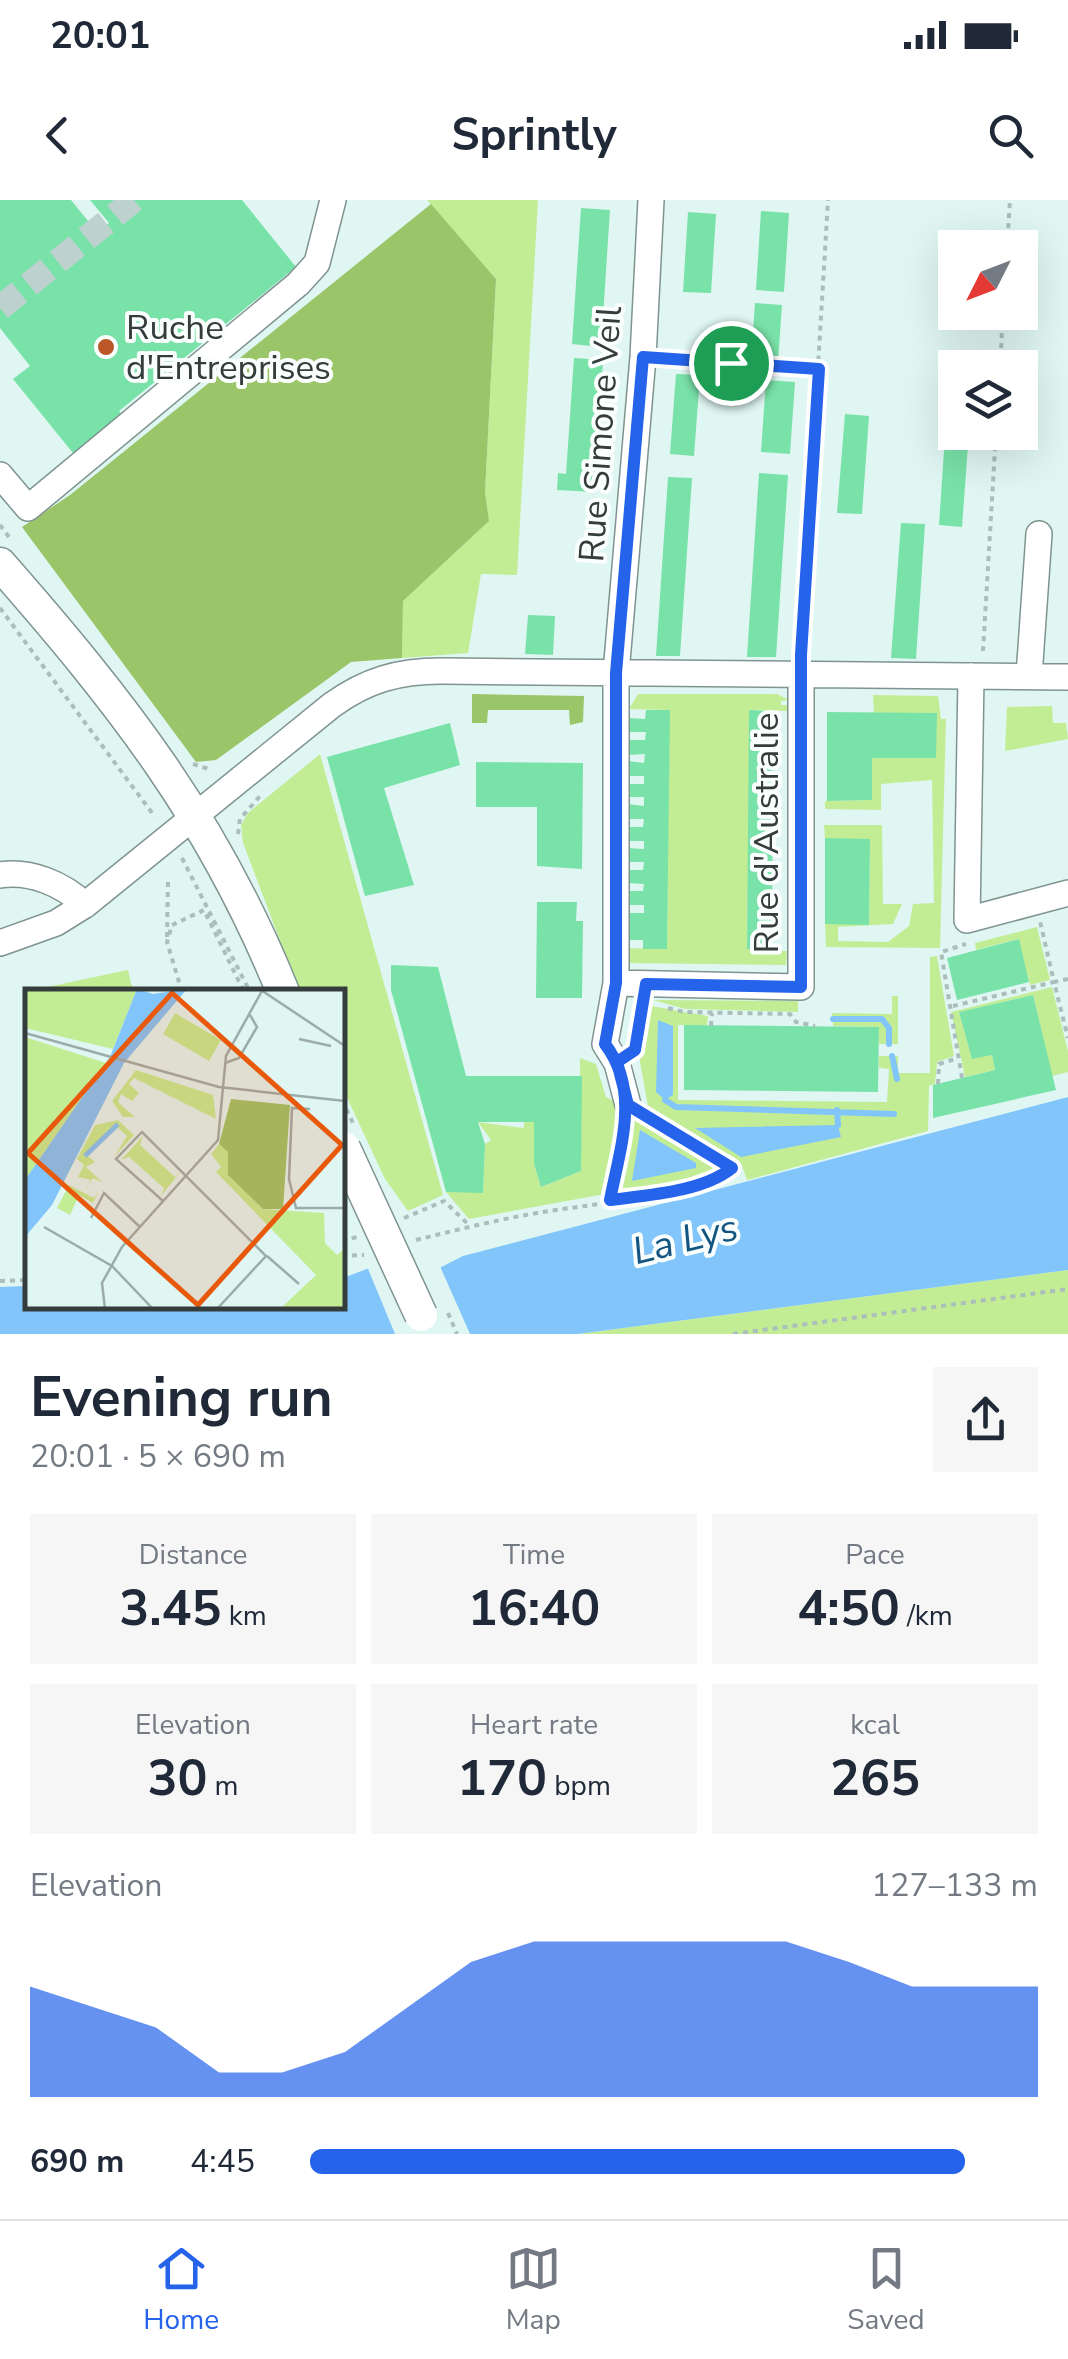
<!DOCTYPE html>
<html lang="en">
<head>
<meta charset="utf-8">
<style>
  body { margin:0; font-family:"Nunito Sans",sans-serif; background:#f6f6f7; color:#1f2937; height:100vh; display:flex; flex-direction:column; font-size:38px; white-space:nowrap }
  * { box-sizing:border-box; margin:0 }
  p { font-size:32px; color:#747a83 }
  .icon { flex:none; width:55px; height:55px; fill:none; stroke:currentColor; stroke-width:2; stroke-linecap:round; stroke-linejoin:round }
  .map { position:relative; height:1134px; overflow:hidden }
  .sheet { display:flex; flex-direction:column; background:#fff; flex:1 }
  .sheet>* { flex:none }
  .needle { width:65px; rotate:228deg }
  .tools { position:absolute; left:938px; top:30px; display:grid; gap:20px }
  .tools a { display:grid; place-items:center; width:100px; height:100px; border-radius:0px; background:#fff; box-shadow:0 10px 40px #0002; font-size:50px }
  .pin { position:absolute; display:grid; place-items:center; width:85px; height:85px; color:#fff; margin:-42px; border:5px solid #fff; border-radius:50%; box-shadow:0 2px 10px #0007 }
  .round { display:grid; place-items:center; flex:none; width:105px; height:105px; border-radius:0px; background:#f6f6f7 }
  .summary { display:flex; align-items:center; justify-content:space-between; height:170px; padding:0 30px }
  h1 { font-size:55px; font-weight:700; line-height:75px }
  .figures { display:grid; grid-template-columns:repeat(3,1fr); gap:15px; height:170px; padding:10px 30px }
  .figures div { display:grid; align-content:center; border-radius:0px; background:#f6f6f7; text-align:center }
  .figures b { font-size:50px; font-weight:700 }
  .figures small { font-size:28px; font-weight:400 }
  .figures p { font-size:28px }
  .chart { height:280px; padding:20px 30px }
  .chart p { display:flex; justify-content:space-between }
  .chart svg { width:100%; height:180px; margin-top:10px; fill:#2563eb; opacity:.7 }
  ul { padding:0 30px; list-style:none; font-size:32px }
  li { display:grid; grid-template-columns:160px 120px 1fr; align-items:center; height:75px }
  li i { height:25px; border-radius:12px; background:#2563eb }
  .status { display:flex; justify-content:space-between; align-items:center; height:70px; padding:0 50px; background:#fff; direction:ltr }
  .status svg { height:28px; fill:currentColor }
  header { display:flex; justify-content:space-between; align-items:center; height:130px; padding:0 30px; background:#fff; font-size:45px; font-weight:700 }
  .dock { display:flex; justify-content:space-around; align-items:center; height:140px; border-top:2px solid #e0e1e3; background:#fff; font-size:28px; color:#747a83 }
  .dock a { display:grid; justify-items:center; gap:5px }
  .dock .on { color:#2563eb }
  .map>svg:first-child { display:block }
  .green { fill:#c3ed95 }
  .forest { fill:#9bc569 }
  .water { fill:#81c5fb }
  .pier { fill:#dff6f3 }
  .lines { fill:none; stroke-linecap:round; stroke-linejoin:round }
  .stream { stroke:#81c5fb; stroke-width:6 }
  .building { fill:#79e2a8 }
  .minor-tunnel { stroke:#bdd1ce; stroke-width:25; stroke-dasharray:25 12; stroke-linecap:butt }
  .minor-casing { stroke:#7f9491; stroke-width:28 }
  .major-casing { stroke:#7f9491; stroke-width:35 }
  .path { stroke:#abbebb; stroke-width:4; stroke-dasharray:5 5; stroke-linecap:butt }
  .minor { stroke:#fff; stroke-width:25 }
  .major { stroke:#fff; stroke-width:32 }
  .major-bridge-casing { stroke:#7f9491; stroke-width:35; stroke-linecap:butt }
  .path-bridge { stroke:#abbebb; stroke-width:4; stroke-dasharray:5 5; stroke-linecap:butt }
  .major-bridge { stroke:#fff; stroke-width:32 }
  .route-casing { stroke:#fff; stroke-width:20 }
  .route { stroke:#2563eb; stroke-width:12 }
  .poi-dot { fill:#bc5727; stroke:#fafffe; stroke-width:4 }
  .labels { text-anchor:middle; stroke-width:8; stroke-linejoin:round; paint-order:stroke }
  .poi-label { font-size:35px; fill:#343d3c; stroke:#fafffe; text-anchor:start }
  .street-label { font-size:35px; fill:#343d3c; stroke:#fafffe }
  .water-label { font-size:38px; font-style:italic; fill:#135581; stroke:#fafffe }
  .inset-river { fill:none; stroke:#81c5fb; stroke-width:5 }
  .inset-road { fill:none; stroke:#9bacaa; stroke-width:2.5 }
  .view { fill:#e8590c; fill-opacity:0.15; stroke:#e8590c; stroke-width:5 }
  .inset-edge { fill:none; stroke:#343d3c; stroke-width:5 }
</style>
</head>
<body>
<div class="status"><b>20:01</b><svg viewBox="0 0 49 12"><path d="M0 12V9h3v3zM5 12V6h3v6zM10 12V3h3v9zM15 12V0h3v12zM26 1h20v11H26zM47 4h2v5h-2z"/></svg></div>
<header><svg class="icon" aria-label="back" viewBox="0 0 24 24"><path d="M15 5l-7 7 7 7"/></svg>Sprintly<svg class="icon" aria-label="search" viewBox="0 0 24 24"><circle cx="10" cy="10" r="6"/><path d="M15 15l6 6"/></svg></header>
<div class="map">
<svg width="1068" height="1134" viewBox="0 0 1068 1134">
  <rect width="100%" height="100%" fill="#dff6f3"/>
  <!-- green -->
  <path class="green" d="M427 0H538L517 375 481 374 468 453 402 458 403 401 489 321 485 292 496 79Z
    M638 494H777L789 500 781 501V505H789V511L750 510 747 749 787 751 786 765 627 763V748L667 749 669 510 629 509Z
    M873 495 938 496 941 519H946L940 748 826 747 825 724H869L870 640 825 638 824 625H882L883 704H902L893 724 838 727V741L888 742 909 726 913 704 934 703 932 580 881 584V610L825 609V601L872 600V558H936L874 513Z
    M1052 506 1053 523H1066L1068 539 1005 551 1007 507Z
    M320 554 443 995 408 1011 385 979 343 889 342 792 299 791 243 643 241 625 248 613Z
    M1037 727 1050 780 1030 785 1018 739 976 750 975 743Z
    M937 756 954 856 937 862 935 884 929 886 928 931 747 980 742 966 649 912 638 851 651 806 708 816 707 825H678V900L887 902 889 869 879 868V856H898V873H930V757Z
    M128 770 133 791H28Z
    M1052 787 1068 851V872L1052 876 1033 795 959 812 972 858 992 855 995 870 965 877 951 812Z
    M892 796H898V844H879V827L833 826 832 813 892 814Z
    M653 800 798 801V812L685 809Z
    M580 858 596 864 606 897 621 905 605 994 469 1019 446 992H483L485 944 491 940 478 922 524 928V922H534V964L541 987 581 971Z
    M631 911 719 962 721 970 616 995Z
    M1068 1070V1134H577Z"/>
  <!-- forest -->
  <path class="forest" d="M431 4 496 79 485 292 489 321 403 401 402 458 351 462 216 560 196 562 22 327 70 295Z
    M472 494 584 496 583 522 570 525 569 510H488L487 523H472Z"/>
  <!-- water -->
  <path class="water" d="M658 820 673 826V895L665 900 656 892Z
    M1068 897V1070L577 1134H0V1087L27 1086 28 1106H342L343 1078 396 1058 416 1080 463 1056Z
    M838 925 841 937 741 957 695 928Z
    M640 930 696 963V968L632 981Z"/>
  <!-- pier -->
  <path class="pier" d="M395 1053 418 1074 439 1064 470 1134H395L366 1064Z"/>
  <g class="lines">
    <!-- stream -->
    <path class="stream" d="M833 819H882L889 828V844
      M892 856 897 879
      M665 900 676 907 894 914
      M837 910 838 925"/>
  </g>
  <!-- building -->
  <path class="building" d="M0 0H71L97 32 109 23 90 0H242L296 67 119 211 125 218 77 258 13 179 30 166 0 128Z
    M581 8 610 10 601 147 572 144Z
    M761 11 789 13 784 92 756 90Z
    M688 12 716 14 711 93 683 92Z
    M755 103 782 105 778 161 751 160Z
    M574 158 603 160 594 292 557 290 558 273 566 274Z
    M676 174 700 175 694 256 670 254Z
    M766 180 795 182 790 254 761 252Z
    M845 214 869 216 862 314 837 313Z
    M946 221 955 222V232H969L962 327 939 325Z
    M759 273 788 275 776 457H747Z
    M668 277 692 278 680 456H656Z
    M901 323 925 324 916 459 891 458Z
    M528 415 555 416 553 455 525 454Z
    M646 510H670L667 749H643V740H626L627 713H644V705H627V691H643L644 684 628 683 627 670H643L644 662H627V648L644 649V641H627V627H643L644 619H627L628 604 644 606V597H628V584H644V576H628V561L644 563 645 554 628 555 629 540H645L646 532H629V518L645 519Z
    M749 510 773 511 772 750 747 749Z
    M827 512 937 513 936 558H872V600L827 601Z
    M450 523 460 565 384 588 414 685 365 696 327 557Z
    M476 562 583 563 582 669 537 666V607H476Z
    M825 638 870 639 869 725 825 724Z
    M537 702H577L576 721H583L582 798H536Z
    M1019 739 1029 782 957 800 947 758Z
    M391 765 438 767 466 876H582L581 971 541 987 534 964V922H478L485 944 483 993 446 992 391 790Z
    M1033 795 1056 890 933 918V885L995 870 992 855 972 859 959 812Z
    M684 825 879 827 878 892 684 890Z"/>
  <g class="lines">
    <!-- minor-tunnel -->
    <path class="minor-tunnel" d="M0 108 134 0"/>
    <defs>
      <path id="minor" d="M651 0 643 157 616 473V783L801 787V475
        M0 275 28 308 298 84 317 63 333 0
        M971 476 967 720 1068 693
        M1029 476 1039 334
        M0 675C30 670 63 684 85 705
        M0 743 56 723 85 705 332 505C367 480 398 471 441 471L1068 477
        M616 783 605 844 617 863 628 905"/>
      <path id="major" d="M0 364C122 503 213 619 283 792"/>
    </defs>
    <!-- minor casing -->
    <use href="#minor" class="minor-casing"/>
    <!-- major casing -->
    <use href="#major" class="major-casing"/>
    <!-- path -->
    <path class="path" d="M1007 48 1010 0
      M663 158 818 169
      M1000 168 1003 112
      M0 325 12 341
      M0 408 155 617
      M801 450 828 0
      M983 451 996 232
      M193 564 212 570
      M238 634 240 619 260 596
      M182 658 250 792
      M167 737 168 681
      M1068 779 1054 782 1068 838
      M182 792 167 742 172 725 204 710 244 792
      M953 806 1054 782 1040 721
      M668 808 684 812 790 814 796 822 815 826
      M711 826 712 813
      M635 847 644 808
      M962 878 941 752 966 744
      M938 884 939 864 958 858
      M342 900 353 923
      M610 1000 624 927
      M404 1018 444 1001 470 1026
      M416 1040C456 1030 496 1020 537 1013 586 1004 696 997 732 968L647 916
      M342 1041 357 1037
      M342 1056 364 1055
      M0 1081 28 1080
      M733 1134 1068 1089"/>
    <!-- minor -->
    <use href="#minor" class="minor"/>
    <!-- major -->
    <use href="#major" class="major"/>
    <defs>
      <path id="major-bridge" d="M344 948 421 1115"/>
    </defs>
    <!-- major-bridge casing -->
    <use href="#major-bridge" class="major-bridge-casing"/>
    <!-- path-bridge -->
    <path class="path-bridge" d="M448 1113 457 1134"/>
    <!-- major-bridge -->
    <use href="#major-bridge" class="major-bridge"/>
  </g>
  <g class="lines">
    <defs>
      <path id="route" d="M731 163 643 157 616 473V783L605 844C641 891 620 948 610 1000 648 995 702 992 732 968L628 905 617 862 635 850 646 784 801 787V455L819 169 731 163"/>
    </defs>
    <!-- route casing -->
    <use href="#route" class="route-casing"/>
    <!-- route -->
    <use href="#route" class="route"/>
  </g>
  <!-- markers -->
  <circle class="poi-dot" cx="106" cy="147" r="10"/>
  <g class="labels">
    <!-- poi labels -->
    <g class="poi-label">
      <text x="126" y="139">Ruche<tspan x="126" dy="40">d'Entreprises</tspan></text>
    </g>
    <!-- street labels -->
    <g class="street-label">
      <text transform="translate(600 234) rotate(-86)" y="12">Rue Simone Veil</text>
      <text transform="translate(766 633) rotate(-90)" y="12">Rue d'Australie</text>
    </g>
    <!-- water labels -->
    <g class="water-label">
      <text transform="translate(685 1039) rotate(-14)" y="13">La Lys</text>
    </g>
  </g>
  <!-- overview -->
  <g transform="translate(25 789)">
    <rect width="320" height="320" fill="#dff6f3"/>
    <path d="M0 0H112L88 60 0 39ZM150 24 196 51 184 72 138 45ZM0 48 81 74 0 191ZM111 81 188 106 191 130 109 89 104 95 114 104 107 112 96 105 93 113 110 128H98L87 112ZM93 131 109 146 89 168 102 147 91 137 63 167 70 173 61 178 78 194 68 189 59 204 69 209 74 202 68 214 54 206 45 226 32 219 44 196 59 204 66 191 53 188 59 176 52 170 70 136ZM118 147 115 156 150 188 156 182 136 207 139 199 104 168 96 171ZM194 155 203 163V186L238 220 299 224 300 254 312 266 320 259V320H255L291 286 191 183 196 178 186 165Z" fill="#c3ed95"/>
    <path d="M206 110 265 116 258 220H238L203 186V163L194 155Z" fill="#9bc569"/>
    <path d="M112 0 128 5 162 0 99 74 27 216 0 248V191L85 68Z" fill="#81c5fb"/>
    <path class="inset-river" d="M60 167 93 135"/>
    <path class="inset-road" d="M236 1 320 57M0 44 194 98 320 112M274 50 306 57M200 74 214 69 232 38 225 26M285 120 267 119 264 190 271 219H320M138 212 91 170 117 143 241 267 192 320M66 229 79 204 115 238M19 238 87 277 128 320M242 267 274 295M80 320 77 294 97 258 193 151 201 67 238 0"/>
    <path class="view" d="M147 4 317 156 173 316 3 164Z"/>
    <rect width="320" height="320" class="inset-edge"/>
  </g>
</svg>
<div class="tools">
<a><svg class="needle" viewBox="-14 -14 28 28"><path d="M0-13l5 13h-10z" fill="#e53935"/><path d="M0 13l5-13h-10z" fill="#747a83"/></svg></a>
<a><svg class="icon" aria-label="layers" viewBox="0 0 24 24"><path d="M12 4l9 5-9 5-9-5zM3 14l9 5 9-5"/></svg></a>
</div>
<div class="pin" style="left:731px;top:163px;background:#1e9e55"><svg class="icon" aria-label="arrive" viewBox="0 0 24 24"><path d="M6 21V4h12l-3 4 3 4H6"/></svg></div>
</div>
<section class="sheet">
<div class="summary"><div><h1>Evening run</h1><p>20:01 · 5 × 690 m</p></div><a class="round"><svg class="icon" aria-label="share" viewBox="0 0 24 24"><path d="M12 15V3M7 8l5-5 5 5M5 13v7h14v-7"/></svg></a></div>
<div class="figures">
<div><p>Distance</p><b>3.45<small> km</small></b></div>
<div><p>Time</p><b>16:40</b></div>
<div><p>Pace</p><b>4:50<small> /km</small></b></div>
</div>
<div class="figures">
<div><p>Elevation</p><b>30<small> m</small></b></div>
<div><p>Heart rate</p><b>170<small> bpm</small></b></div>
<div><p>kcal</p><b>265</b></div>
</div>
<div class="chart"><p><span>Elevation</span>127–133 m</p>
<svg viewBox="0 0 160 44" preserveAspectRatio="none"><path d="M0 44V17L10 22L20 27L30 38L40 38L50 33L60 22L70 11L80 6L90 6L100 6L110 6L120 6L130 11L140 17L150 17L160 17V44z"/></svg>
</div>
<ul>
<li><b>690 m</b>4:45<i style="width:90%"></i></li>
</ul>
</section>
<nav class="dock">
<a class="on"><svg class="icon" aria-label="home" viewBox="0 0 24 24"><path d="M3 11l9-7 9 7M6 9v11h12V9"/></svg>Home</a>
<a><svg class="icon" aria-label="map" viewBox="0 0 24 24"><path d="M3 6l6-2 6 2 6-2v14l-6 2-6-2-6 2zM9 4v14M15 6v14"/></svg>Map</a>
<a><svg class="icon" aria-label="saved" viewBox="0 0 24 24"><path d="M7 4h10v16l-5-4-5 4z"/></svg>Saved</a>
</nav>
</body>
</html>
